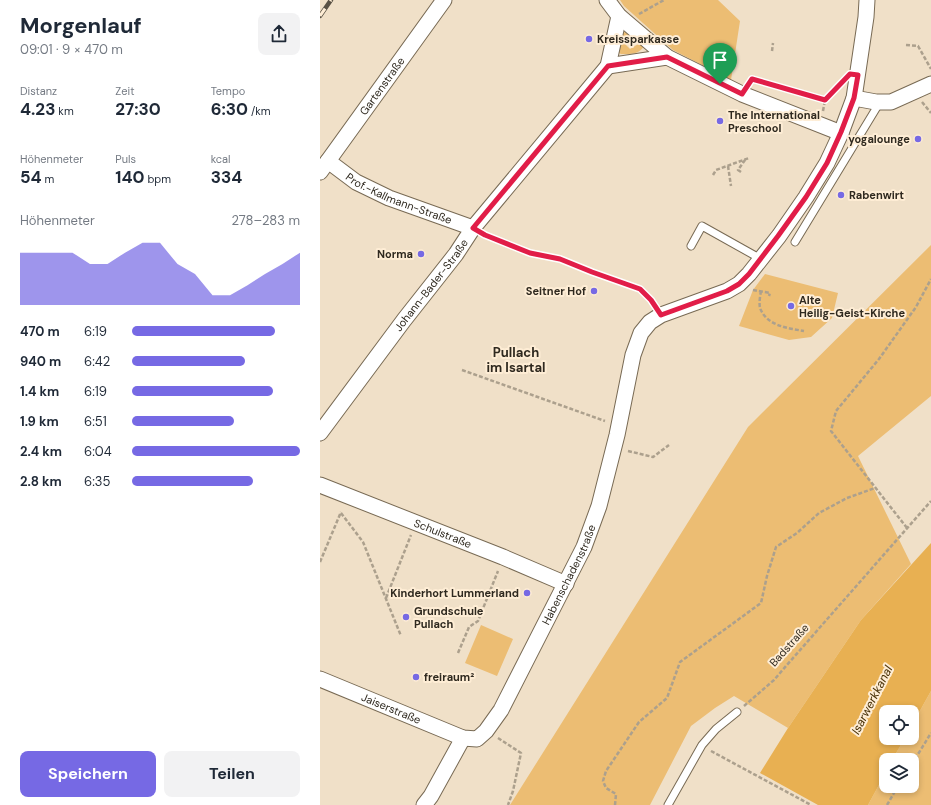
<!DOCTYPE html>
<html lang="de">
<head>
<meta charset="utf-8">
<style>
  body { margin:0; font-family:"DM Sans",sans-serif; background:#f2f2f3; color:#1f2937; height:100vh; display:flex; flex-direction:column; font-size:15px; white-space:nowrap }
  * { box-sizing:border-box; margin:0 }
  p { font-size:13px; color:#747a83 }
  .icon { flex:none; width:22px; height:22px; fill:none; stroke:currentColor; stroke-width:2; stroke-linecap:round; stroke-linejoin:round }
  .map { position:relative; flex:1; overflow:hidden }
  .side { display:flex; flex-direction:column; background:#fff; width:320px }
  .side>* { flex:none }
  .buttons { position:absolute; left:559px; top:705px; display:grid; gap:8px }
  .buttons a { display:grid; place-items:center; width:40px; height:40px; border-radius:8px; background:#fff; box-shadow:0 2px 6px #0003; font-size:20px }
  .pin { position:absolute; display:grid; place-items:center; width:34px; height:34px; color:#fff; margin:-41px -17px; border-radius:50% 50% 50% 0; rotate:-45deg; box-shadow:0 0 4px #0007 }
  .pin .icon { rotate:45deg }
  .round { display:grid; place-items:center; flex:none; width:42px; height:42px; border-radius:8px; background:#f2f2f3 }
  .summary { display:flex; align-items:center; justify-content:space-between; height:68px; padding:0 20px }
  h1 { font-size:22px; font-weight:700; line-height:30px }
  .stats { display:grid; grid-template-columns:repeat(3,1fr); gap:6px; height:68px; padding:4px 20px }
  .stats div { display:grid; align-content:center }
  .stats b { font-size:17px; font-weight:700 }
  .stats small { font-size:11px; font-weight:400 }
  .stats p { font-size:11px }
  .chart { height:112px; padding:8px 20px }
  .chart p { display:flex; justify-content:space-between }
  .chart svg { width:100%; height:72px; margin-top:4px; fill:#7669e4; opacity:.7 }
  .button { display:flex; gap:8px; margin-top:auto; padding:8px 20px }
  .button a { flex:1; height:46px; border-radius:8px; background:#7669e4; color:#fff; font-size:16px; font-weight:700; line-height:46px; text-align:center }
  .button a+a { background:#f2f2f3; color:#1f2937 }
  ul { padding:0 20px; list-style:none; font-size:13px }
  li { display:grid; grid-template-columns:64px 48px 1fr; align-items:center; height:30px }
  li i { height:10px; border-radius:5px; background:#7669e4 }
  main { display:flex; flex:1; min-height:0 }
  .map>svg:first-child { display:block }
  .green { fill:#ecbd73 }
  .water { fill:#e8b052 }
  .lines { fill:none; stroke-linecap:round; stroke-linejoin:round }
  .lane-casing { stroke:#786a54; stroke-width:9 }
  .street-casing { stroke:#786a54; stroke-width:17 }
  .path { stroke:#aca08d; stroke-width:2.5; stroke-dasharray:4 2; stroke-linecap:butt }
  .lane { stroke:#fff; stroke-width:7 }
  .street { stroke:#fff; stroke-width:15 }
  .rail-casing { stroke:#595144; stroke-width:4.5 }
  .rail { stroke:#feedd5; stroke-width:3; stroke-dasharray:9; stroke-linecap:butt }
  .route-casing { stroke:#fff; stroke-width:8 }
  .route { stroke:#e11d48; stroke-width:5 }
  .poi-dot { fill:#7669e4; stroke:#feedd5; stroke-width:1.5 }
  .labels { text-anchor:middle; stroke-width:4; stroke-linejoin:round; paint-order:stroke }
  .poi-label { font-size:11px; font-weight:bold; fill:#2f291f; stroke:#feedd5; text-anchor:start }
  .street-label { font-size:11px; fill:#2f291f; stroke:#feedd5 }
  .water-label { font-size:12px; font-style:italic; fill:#483107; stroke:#feedd5 }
  .quarter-label { font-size:13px; font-weight:bold; fill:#2f291f; stroke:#feedd5 }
</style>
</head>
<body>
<main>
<section class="side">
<div class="summary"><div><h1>Morgenlauf</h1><p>09:01 · 9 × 470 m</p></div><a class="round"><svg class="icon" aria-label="share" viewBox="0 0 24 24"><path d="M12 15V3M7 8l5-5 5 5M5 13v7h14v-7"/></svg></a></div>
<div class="stats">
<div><p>Distanz</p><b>4.23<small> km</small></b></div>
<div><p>Zeit</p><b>27:30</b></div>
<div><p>Tempo</p><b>6:30<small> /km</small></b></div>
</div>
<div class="stats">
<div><p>Höhenmeter</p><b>54<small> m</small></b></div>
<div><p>Puls</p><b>140<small> bpm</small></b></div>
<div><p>kcal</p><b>334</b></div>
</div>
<div class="chart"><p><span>Höhenmeter</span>278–283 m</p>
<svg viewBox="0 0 160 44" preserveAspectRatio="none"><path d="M0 44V12L10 12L20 12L30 12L40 19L50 19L60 12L70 6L80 6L90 19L100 25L110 38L120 38L130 32L140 25L150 19L160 12V44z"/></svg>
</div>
<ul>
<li><b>470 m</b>6:19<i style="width:85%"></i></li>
<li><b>940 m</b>6:42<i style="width:67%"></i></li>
<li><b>1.4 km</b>6:19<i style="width:84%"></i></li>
<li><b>1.9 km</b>6:51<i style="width:61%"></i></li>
<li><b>2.4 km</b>6:04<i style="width:100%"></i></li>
<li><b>2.8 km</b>6:35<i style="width:72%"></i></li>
</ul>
<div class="button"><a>Speichern</a><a>Teilen</a></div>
</section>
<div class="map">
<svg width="611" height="805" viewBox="0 0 611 805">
  <rect width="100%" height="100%" fill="#f0e0c8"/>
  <!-- green -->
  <path class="green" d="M300 0H398L420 21 411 80 353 50 304 6Z
    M305 32 312 36 306 45 310 49 320 43 324 46C319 55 310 54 301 54L299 53 303 33Z
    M611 245V396L538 456 591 564 541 620 468 728 414 696 395 708 371 726 330 805H190L428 427Z
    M445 274 518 293 512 318 491 337 469 340 419 326 433 290Z
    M161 625 193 639 177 676 145 663Z
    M611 691V805H548L566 772V786H592V760H572L585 738H592V725Z"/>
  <!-- water -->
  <path class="water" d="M611 543V691L592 725V712H566V738H585L572 760H566V772L548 805H498L440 773 468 728 541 620Z"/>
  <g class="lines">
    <defs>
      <path id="lane" d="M475 242 560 102
        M371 246 382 226 441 259
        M348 805 382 745 396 729 417 712"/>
      <g id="street">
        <path d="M287 0 299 16 347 57 422 94 521 133"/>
        <path d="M288 66 347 57"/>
        <path d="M534 98 556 102H571L611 84"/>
        <path id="s1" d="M8 161 36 182 69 198 153 228"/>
        <path id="s2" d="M0 172 124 0"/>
        <path id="s3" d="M0 433 84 320 136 254 153 228 288 66 299 16"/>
        <path id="s4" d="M0 485 183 557 246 584"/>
        <path id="s5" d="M0 679 143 738 157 739 166 731 181 710 264 547 279 506 297 435 313 355 321 333 330 322 341 315 407 291 419 284 429 274 459 236 486 197 507 163 521 133 534 98 546 17 547 0"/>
        <path d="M104 805 111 796 143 738"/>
      </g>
    </defs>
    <!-- lane casing -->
    <use href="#lane" class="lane-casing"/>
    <!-- street casing -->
    <use href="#street" class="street-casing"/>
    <!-- path -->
    <path class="path" d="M319 14 344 0
      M586 45 598 46 611 69
      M452 51 453 43
      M430 82 432 79 505 100 521 83
      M602 102 611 113
      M503 111 505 100
      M408 166 411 186
      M421 172 418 170 425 160
      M393 175 396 170 429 158
      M166 235 210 253 240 259 272 272 320 289 333 303
      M433 290 450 293 449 296
      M441 291C440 296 439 303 440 308 447 326 467 328 484 331
      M142 370 285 421
      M308 451 333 457 349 445
      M21 513 43 542 81 636
      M587 528 511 431 516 411 559 359 596 307 611 279
      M0 562 21 512
      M66 598 91 535
      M138 653 149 627 158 621 178 571
      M424 706 454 680 466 666 611 501
      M178 738 201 753 193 791 188 805
      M391 751 491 805
      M592 764 611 733
      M295 805 296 794 286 788 283 781 286 771 319 722 347 698 360 662 441 603 447 576 456 547 477 533 499 513 527 498 555 488
      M567 805 578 786"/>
    <!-- lane -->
    <use href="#lane" class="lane"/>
    <!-- street -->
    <use href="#street" class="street"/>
    <defs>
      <path id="rail" d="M0 16 11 0"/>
    </defs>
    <!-- rail casing -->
    <use href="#rail" class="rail-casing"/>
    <!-- rail -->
    <use href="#rail" class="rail"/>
  </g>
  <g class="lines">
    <defs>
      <path id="route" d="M347 57 422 94 432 79 505 100 530 74 538 75 534 98 521 132 507 163 486 197 458 236 429 274 419 284 407 291 341 315 331 300 320 289 272 272 240 259 210 253 165 235 153 228 288 66Z"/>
    </defs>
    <!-- route casing -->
    <use href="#route" class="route-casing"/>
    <!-- route -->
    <use href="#route" class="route"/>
  </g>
  <!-- markers -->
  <g class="poi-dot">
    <circle cx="269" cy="39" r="4"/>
    <circle cx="400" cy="121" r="4"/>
    <circle cx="598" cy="139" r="4"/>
    <circle cx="521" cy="195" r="4"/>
    <circle cx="101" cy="254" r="4"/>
    <circle cx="274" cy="291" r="4"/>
    <circle cx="471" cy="306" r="4"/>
    <circle cx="207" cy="593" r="4"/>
    <circle cx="86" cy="617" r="4"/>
    <circle cx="96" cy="677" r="4"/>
  </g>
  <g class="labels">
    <!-- poi labels -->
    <g class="poi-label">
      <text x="277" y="43">Kreissparkasse</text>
      <text x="408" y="119">The International<tspan x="408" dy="13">Preschool</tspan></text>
      <text x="590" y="143" text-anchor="end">yogalounge</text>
      <text x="529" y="199">Rabenwirt</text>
      <text x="93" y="258" text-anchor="end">Norma</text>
      <text x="266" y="295" text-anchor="end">Seitner Hof</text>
      <text x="479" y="304">Alte<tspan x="479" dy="13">Heilig-Geist-Kirche</tspan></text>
      <text x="199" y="597" text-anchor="end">Kinderhort Lummerland</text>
      <text x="94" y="615">Grundschule<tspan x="94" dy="13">Pullach</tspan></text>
      <text x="104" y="681">freiraum²</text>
    </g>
    <!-- street labels -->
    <g class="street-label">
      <text dy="4" stroke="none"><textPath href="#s2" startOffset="106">Gartenstraße</textPath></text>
      <text dy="4" stroke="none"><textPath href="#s1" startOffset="81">Prof.-Kallmann-Straße</textPath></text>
      <text dy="4" stroke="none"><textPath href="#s3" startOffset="185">Johann-Bader-Straße</textPath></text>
      <text dy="4" stroke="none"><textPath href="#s4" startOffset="132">Schulstraße</textPath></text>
      <text dy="4" stroke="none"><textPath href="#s5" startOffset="358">Habenschadenstraße</textPath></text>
      <text transform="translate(469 645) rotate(-48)" y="4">Badstraße</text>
      <text dy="4" stroke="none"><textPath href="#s5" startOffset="77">Jaiserstraße</textPath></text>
    </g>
    <!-- water labels -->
    <g class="water-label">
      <text transform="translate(552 700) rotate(-63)" y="4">Isarwerkkanal</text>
    </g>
    <!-- quarter labels -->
    <g class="quarter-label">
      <text x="196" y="357">Pullach<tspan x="196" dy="15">im Isartal</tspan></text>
    </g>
  </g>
</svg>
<div class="buttons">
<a><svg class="icon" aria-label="locate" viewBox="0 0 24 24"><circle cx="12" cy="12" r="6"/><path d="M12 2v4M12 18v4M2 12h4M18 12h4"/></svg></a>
<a><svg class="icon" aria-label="layers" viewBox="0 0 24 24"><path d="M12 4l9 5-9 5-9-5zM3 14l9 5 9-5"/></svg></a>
</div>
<div class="pin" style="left:400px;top:84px;background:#1e9e55"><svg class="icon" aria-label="arrive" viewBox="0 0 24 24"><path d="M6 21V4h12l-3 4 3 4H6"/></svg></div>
</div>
</main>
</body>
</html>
